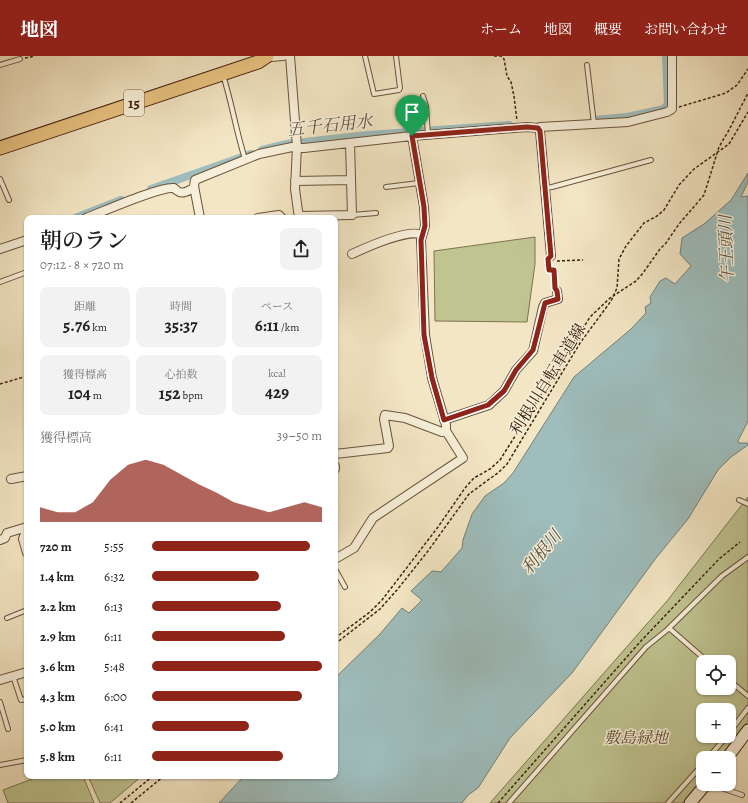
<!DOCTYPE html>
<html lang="ja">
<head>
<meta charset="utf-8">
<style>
  body { margin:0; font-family:Alegreya,"Noto Serif JP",serif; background:#f2f2f2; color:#222; height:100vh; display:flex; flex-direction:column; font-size:15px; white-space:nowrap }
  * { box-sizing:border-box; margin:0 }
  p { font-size:13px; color:#767676 }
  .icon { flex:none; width:22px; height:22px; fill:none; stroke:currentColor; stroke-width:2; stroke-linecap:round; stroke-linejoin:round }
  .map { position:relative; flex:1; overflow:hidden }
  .drawer { position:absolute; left:24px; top:159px; width:314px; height:564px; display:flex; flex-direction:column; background:#fff; border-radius:8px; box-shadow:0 1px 3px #0004 }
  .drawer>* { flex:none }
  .controls { position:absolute; left:696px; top:599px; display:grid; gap:8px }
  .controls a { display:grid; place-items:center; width:40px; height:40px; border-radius:8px; background:#fff; box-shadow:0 1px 3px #0004; font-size:20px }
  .pin { position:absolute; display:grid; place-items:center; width:34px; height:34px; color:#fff; margin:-41px -17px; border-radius:50% 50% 50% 0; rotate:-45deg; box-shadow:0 0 4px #0007 }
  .pin .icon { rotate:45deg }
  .round { display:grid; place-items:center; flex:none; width:42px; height:42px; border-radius:8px; background:#f2f2f2 }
  .head { display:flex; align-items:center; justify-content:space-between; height:68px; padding:0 16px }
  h1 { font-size:22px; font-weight:600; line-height:30px }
  .figures { display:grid; grid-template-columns:repeat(3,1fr); gap:6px; height:68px; padding:4px 16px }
  .figures div { display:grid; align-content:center; border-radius:8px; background:#f2f2f2; text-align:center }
  .figures b { font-size:17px; font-weight:600 }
  .figures small { font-size:11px; font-weight:400 }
  .figures p { font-size:11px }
  .chart { height:112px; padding:8px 16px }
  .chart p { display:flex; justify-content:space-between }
  .chart svg { width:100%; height:72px; margin-top:4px; fill:#8f2418; opacity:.7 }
  ul { padding:0 16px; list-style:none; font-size:13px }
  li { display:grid; grid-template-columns:64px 48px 1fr; align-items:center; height:30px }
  li i { height:10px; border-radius:5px; background:#8f2418 }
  header { display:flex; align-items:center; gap:24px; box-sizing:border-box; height:56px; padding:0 20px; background:#8f2418; color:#fff }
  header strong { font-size:19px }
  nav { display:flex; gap:22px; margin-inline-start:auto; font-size:14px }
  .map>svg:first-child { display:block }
  .green { fill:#bfc491; stroke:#7e734f; fill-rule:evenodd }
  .water { fill:#9ebdbc; stroke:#787f76 }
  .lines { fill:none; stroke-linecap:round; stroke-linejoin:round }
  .canal { stroke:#9ebdbc; stroke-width:8 }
  .lane-casing { stroke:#6b533b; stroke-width:6 }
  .street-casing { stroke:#6b533b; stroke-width:10 }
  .secondary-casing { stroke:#3e220d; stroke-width:13 }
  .primary-casing { stroke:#3e220d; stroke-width:15 }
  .path { stroke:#3e220d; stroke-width:1.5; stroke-dasharray:3 2; stroke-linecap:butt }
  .lane { stroke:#f7efd9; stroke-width:4 }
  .street { stroke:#f7efd9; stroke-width:8 }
  .secondary { stroke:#f7efd9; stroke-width:11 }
  .primary { stroke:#eac382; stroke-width:13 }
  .route-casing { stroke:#fff; stroke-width:8 }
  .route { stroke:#8f2418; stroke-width:5 }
  .labels { text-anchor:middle; stroke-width:3; stroke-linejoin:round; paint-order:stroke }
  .shield { fill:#f7efd9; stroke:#76604a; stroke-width:1 }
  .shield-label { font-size:15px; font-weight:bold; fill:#3e220d }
  .street-label { font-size:16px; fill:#3e220d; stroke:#f7efd9 }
  .park-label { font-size:16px; font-style:italic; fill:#5e4a2e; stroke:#f7efd9 }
  .water-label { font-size:17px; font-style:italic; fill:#5b5042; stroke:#f7efd9 }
</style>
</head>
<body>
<header>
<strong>地図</strong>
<nav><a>ホーム</a><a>地図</a><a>概要</a><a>お問い合わせ</a></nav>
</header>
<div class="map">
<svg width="748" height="747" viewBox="0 0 748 747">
  <rect width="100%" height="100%" fill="#f3e6c4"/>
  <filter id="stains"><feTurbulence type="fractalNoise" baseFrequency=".005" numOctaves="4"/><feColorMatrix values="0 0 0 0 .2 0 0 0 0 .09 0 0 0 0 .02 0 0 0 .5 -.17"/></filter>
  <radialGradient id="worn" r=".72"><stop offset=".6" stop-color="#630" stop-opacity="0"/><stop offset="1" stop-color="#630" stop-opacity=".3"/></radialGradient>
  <!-- green -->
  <path class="green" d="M535 181V208L527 266 435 265 434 195Z
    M748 441V665L720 702H703V723L683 747H490L667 545ZM703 606H729V632H703ZM703 654H729V680H703Z
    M40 720H83L94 747H8L3 734Z
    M88 720H142L110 747H100Z"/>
  <!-- water -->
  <path class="water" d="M748 117V126L741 141 748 140V365L738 385 739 387H748V389L731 401 718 414 688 463 656 502 572 617 510 682 478 732 468 739 462 747H219L244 720H335V622L380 578 402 552 409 557 422 544 411 535 432 515 441 516 462 492 463 484 472 458 485 440 504 427 513 417 574 321 631 273 646 257 645 251 651 247 650 241 660 225 666 222 675 228 691 210 680 198 682 182 704 168 731 144Z"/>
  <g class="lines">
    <!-- canal -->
    <path class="canal" d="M594 64 627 61 664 53 668 48 666 0
      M262 94 287 88 368 79 509 69
      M151 133 251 98
      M75 162 121 144"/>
    <defs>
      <path id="lane" d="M365 0 374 38 399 34 400 32 396 0
        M0 9 20 3
        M587 9 594 68
        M223 19C232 47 236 75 245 103
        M423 40 426 50 428 79
        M0 123 9 144
        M386 131 419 127
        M545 132 552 131 651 104
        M352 159 376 157
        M0 226 27 216
        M739 444 748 448
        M335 513 345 531
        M7 562 27 554
        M669 572 708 606
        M13 620 21 644 27 643
        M729 624 748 640
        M0 646 8 673
        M729 677 748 652
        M708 702 727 680
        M0 709 27 704
        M710 728 742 739
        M509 747 646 591 667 574 722 520 748 501
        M668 747 703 708"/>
      <path id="street" d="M267 0 271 1 283 0
        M290 0 297 91 295 133 299 162
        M538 72 540 75 551 200
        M295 125 351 124
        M299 160 352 159 350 87
        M86 162C102 156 160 130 174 132 182 140 185 136 194 132
        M200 162 194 130 195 124 259 98 292 91 304 92 412 80 527 71 538 72 540 71 628 66 667 56 672 53V0
        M258 162 279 159 282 162
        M0 193 27 184
        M352 198C365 192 409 172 422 179
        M444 364 489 349 504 335 516 314 533 295 543 251 545 247 558 243 557 235
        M335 398 388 392 389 390 384 363 385 359 405 362 442 376 446 375
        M335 410V413
        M11 423 27 420
        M27 472 23 483 27 497
        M0 484 5 482 7 477 27 471
        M335 503 354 492 373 462 463 402 446 375V369L432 322 425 279 421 184 425 170 424 151 412 80
        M0 624 27 616"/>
      <path id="secondary" d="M727 702 748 674
        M690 747 706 728"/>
      <path id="primary" d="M0 92 258 6 267 0"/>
    </defs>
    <!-- lane casing -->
    <use href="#lane" class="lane-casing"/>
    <!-- street casing -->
    <use href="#street" class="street-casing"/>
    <!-- secondary casing -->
    <use href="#secondary" class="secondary-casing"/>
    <!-- primary casing -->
    <use href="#primary" class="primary-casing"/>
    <!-- path -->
    <path class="path" d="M494 0H501L504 3 507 20 511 26 514 40 517 65
      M25 2 35 0
      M679 51 726 37 737 29 748 13
      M557 205 583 204
      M549 206V214H554V228
      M0 328 27 320
      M335 582 370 556 382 544 438 471 465 432 474 422 490 413 500 404 590 261 610 242 636 225 643 217 660 193 666 187 679 168 704 139 719 91 729 74 748 37
      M335 588 380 553 397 534 428 495 469 438 499 416 507 408 580 287 611 245 617 232 619 203 626 190 644 167 657 160 664 154 679 129 694 113 729 88 748 56
      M120 747 153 720
      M131 747 164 720
      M498 747 640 586 719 503 740 486"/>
    <!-- lane -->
    <use href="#lane" class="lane"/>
    <!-- street -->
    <use href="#street" class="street"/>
    <!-- secondary -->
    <use href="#secondary" class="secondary"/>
    <!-- primary -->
    <use href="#primary" class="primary"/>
  </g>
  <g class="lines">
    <defs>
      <path id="route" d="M527 71 538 72 540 75 551 200 548 203 549 214H554L555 232 557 235 558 243 545 247 533 294 516 314 504 335 488 349 444 364 432 322 424 279 421 184 425 170 424 151 412 80Z"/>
    </defs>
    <!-- route casing -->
    <use href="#route" class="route-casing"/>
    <!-- route -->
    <use href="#route" class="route"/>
  </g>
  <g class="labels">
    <!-- shield labels -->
    <rect class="shield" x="124" y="34" width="20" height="26" rx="3"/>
    <g class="shield-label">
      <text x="134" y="52">15</text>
    </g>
    <!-- street labels -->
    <g class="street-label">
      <text transform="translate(547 323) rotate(-58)" y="6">利根川自転車道線</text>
    </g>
    <!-- park labels -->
    <g class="park-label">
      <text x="636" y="687">敷島緑地</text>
    </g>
    <!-- water labels -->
    <g class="water-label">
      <text transform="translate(330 69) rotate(-6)" y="6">五千石用水</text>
      <text transform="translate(726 193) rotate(-92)" y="6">午王頭川</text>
      <text transform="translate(541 496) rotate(-50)" y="6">利根川</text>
    </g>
  </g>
  <rect width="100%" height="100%" filter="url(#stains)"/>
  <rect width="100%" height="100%" fill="url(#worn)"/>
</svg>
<div class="controls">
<a><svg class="icon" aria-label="locate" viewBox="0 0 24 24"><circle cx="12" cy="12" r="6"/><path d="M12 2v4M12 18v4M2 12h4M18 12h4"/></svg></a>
<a>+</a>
<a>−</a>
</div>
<div class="pin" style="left:412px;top:80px;background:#1e9e55"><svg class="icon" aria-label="arrive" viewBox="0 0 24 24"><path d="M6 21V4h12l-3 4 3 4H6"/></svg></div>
<section class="drawer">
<div class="head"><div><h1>朝のラン</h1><p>07:12 · 8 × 720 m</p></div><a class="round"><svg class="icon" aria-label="share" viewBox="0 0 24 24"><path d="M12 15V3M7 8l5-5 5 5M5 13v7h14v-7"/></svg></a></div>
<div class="figures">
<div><p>距離</p><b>5.76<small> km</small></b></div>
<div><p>時間</p><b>35:37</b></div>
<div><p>ペース</p><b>6:11<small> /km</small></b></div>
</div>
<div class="figures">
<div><p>獲得標高</p><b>104<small> m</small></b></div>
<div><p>心拍数</p><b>152<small> bpm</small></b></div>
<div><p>kcal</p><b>429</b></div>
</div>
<div class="chart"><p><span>獲得標高</span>39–50 m</p>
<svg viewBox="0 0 160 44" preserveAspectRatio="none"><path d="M0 44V35L10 38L20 38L30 32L40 18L50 9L60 6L70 9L80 15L90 21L100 26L110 32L120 35L130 38L140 35L150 32L160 35V44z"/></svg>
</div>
<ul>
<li><b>720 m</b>5:55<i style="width:93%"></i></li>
<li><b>1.4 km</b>6:32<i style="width:63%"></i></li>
<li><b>2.2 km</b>6:13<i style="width:76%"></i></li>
<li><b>2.9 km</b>6:11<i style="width:78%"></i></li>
<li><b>3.6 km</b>5:48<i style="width:100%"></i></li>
<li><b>4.3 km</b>6:00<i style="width:88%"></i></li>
<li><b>5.0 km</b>6:41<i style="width:57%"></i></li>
<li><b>5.8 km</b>6:11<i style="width:77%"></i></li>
</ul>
</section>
</div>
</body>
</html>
